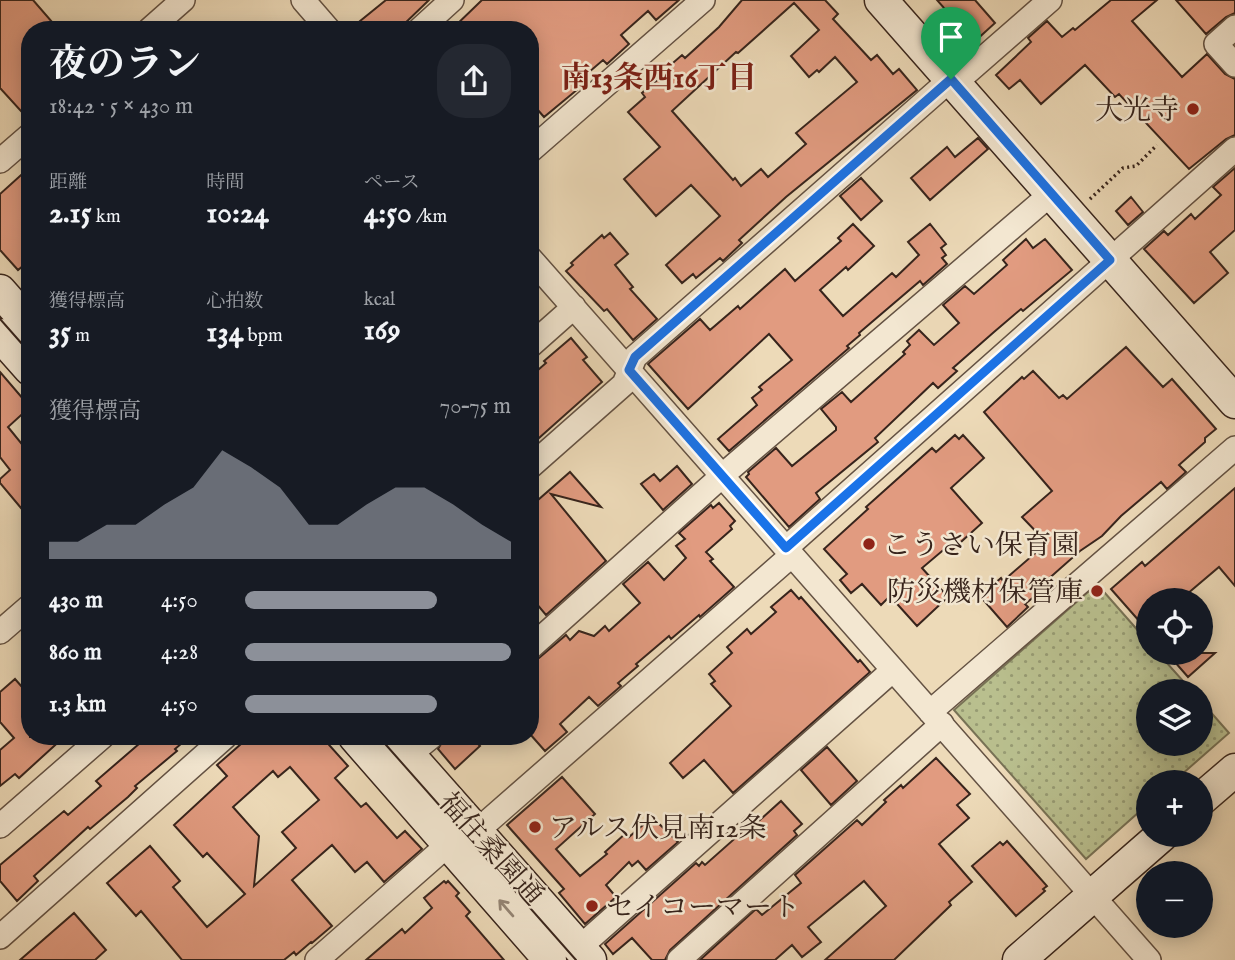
<!DOCTYPE html>
<html lang="ja">
<head>
<meta charset="utf-8">
<style>
  body { margin:0; font-family:"IM FELL English","Noto Serif JP",serif; background:#242831; color:#f1f3f6; height:100vh; display:flex; flex-direction:column; font-size:26px; white-space:nowrap }
  * { box-sizing:border-box; margin:0 }
  p { font-size:23px; color:#9ea1a6 }
  .icon { flex:none; width:38px; height:38px; fill:none; stroke:currentColor; stroke-width:2; stroke-linecap:round; stroke-linejoin:round }
  .map { position:relative; flex:1; overflow:hidden }
  .drawer { position:absolute; left:21px; top:21px; width:518px; height:724px; display:flex; flex-direction:column; background:#171b24; border-radius:28px; box-shadow:0 4px 18px #0003 }
  .drawer>* { flex:none }
  .buttons { position:absolute; left:1136px; top:588px; display:grid; gap:14px }
  .buttons a { display:grid; place-items:center; width:77px; height:77px; border-radius:50%; background:#171b24; box-shadow:0 4px 18px #0003; font-size:35px }
  .pin { position:absolute; display:grid; place-items:center; width:60px; height:60px; color:#fff; margin:-72px -30px; border-radius:50% 50% 50% 0; rotate:-45deg; box-shadow:0 0 7px #0007 }
  .pin .icon { rotate:45deg }
  .round { display:grid; place-items:center; flex:none; width:74px; height:74px; border-radius:28px; background:#242831 }
  .headline { display:flex; align-items:center; justify-content:space-between; height:119px; padding:0 28px }
  h1 { font-size:38px; font-weight:700; line-height:52px }
  .figures { display:grid; grid-template-columns:repeat(3,1fr); gap:10px; height:119px; padding:7px 28px }
  .figures div { display:grid; align-content:center }
  .figures b { font-size:30px; font-weight:700 }
  .figures small { font-size:19px; font-weight:400 }
  .figures p { font-size:19px }
  .chart { height:196px; padding:14px 28px }
  .chart p { display:flex; justify-content:space-between }
  .chart svg { width:100%; height:126px; margin-top:7px; fill:#8c9099; opacity:.7 }
  ul { padding:0 28px; list-style:none; font-size:23px }
  li { display:grid; grid-template-columns:112px 84px 1fr; align-items:center; height:52px }
  li i { height:18px; border-radius:9px; background:#8c9099 }
  .map>svg:first-child { display:block }
  .park { fill:url(#park-dots); stroke:#787255; stroke-width:2 }
  .building { fill:#e19b80; stroke:#37241c; stroke-width:2; fill-rule:evenodd }
  .lines { fill:none; stroke-linecap:round; stroke-linejoin:round }
  .street-casing { stroke:#645243; stroke-width:26 }
  .secondary-casing { stroke:#37241c; stroke-width:35 }
  .path { stroke:#37241c; stroke-width:3.5; stroke-dasharray:2 3.5; stroke-linecap:butt }
  .street { stroke:#f3e7d1; stroke-width:23 }
  .secondary { stroke:#f3e7d1; stroke-width:32 }
  .tram { stroke:#37241c; stroke-width:2 }
  .oneway { stroke:#958676 }
  .route-casing { stroke:#fff; stroke-width:14 }
  .route { stroke:#1a73e8; stroke-width:9 }
  .poi-dot { fill:#8f2418; stroke:#f3e7d1; stroke-width:2.5 }
  .labels { text-anchor:middle; stroke-width:5; stroke-linejoin:round; paint-order:stroke }
  .poi-label { font-size:28px; fill:#37241c; stroke:#f3e7d1; text-anchor:start }
  .street-label { font-size:28px; fill:#37241c; stroke:#f3e7d1 }
  .neighbourhood-label { font-size:30px; font-weight:bold; fill:#7a1f14; stroke:#f3e7d1 }
</style>
</head>
<body>
<div class="map">
<svg width="1235" height="960" viewBox="0 0 1235 960">
  <defs>
    <pattern id="park-dots" width="8" height="8" patternUnits="userSpaceOnUse" patternTransform="scale(1.75)"><rect width="8" height="8" fill="#b9bf8e"/><path d="M2 2h.1M6 6h.1" fill="none" stroke="#979b73" stroke-width="1.8" stroke-linecap="round"/></pattern>
  </defs>
  <rect width="100%" height="100%" fill="#eddab8"/>
  <filter id="stains"><feTurbulence type="fractalNoise" baseFrequency=".00286" numOctaves="4"/><feColorMatrix values="0 0 0 0 .2 0 0 0 0 .09 0 0 0 0 .02 0 0 0 .5 -.17"/></filter>
  <radialGradient id="worn" r=".72"><stop offset=".6" stop-color="#630" stop-opacity="0"/><stop offset="1" stop-color="#630" stop-opacity=".3"/></radialGradient>
  <!-- park -->
  <path class="park" d="M1097 584 1148 642V653H1158L1192 691H1148V744H1200L1201 701 1229 733 1173 782H1148V804L1086 859 954 710Z"/>
  <!-- building -->
  <path class="building" d="M0 0H33L59 30H30V121L0 88Z
    M386 0H429L398 30H349Z
    M482 0H679L656 20 648 11 621 35 629 44 607 64 603 60 574 85 578 89 544 117 530 101V30H451Z
    M742 0H825L838 14 833 19 871 60 877 55 893 74 899 69 917 90 786 197 739 240 742 243 723 261 720 258 696 278 693 274 682 283 666 265 720 216 691 185 656 216 624 179 660 147 628 112 645 97 642 93 661 77 659 75 682 55 685 58 719 27ZM794 3 819 30 791 56 809 77 817 70 819 72 835 57 857 82 796 133 806 144 768 177 761 169 741 186 735 178 733 180 672 111 736 52 738 53Z
    M937 0H975L995 23 974 42Z
    M1111 0H1157L1132 21 1182 77 1207 54 1225 74 1235 79V135L1226 139 1189 169 1119 94 1115 97 1085 65 1041 104 1020 80 1009 89 996 75 1031 42 1028 38 1047 21 1062 37 1073 28 1075 30Z
    M1176 0H1235V13L1226 17 1206 34Z
    M978 138 988 149 930 200 911 178 947 147 955 157Z
    M30 167V260L18 270 0 250V194Z
    M1235 168V230L1210 252 1228 273 1194 303 1144 249 1164 231 1168 235 1191 214 1195 219 1221 195 1213 187Z
    M861 178 882 201 861 220 840 196Z
    M1131 197 1143 212 1128 225 1116 211Z
    M853 224 874 246 848 270 846 267 820 290 843 316 892 273 896 277 919 255 908 242 930 224 946 244 941 248 946 255 942 258 947 264 923 285 920 281 859 333 860 335 847 346 849 348 729 451 718 439 757 405 752 398 762 390 759 387 792 360 769 334 688 409 648 364 700 319 710 330 738 306 740 309 785 269 795 281 841 241 838 238Z
    M610 233 628 254 615 265 633 287 630 289 657 319 633 340 607 309 604 311 566 271 573 265 571 263 602 235 604 238Z
    M1026 239 1033 248 1045 239 1072 270 1023 311 1021 309 994 332 953 368 957 371 938 388 933 383 875 438 878 442 816 493 820 499 789 527 746 477 749 474 748 472 776 448 792 466 836 430V427L821 409 842 392 851 402 905 354 903 352 910 345 907 341 919 330 934 345 959 323 943 305 965 286 974 294 1007 265 1003 260Z
    M571 338 587 357 583 360 602 382 530 446V377L546 363 544 361Z
    M1126 347 1163 387 1172 379 1216 429 1205 438V442L1179 465 1186 472 1167 489 1161 482 1121 516 1102 536 1080 551 1037 589 1040 592 1025 604 1028 607 1007 627 980 596 1001 578 1003 581 1047 543 1022 517 1052 491 984 412 1022 377 1024 379 1033 371 1059 398 1063 395 1067 399Z
    M0 372 30 407 8 427 30 454V500L21 508 0 483V479L10 470 0 457Z
    M955 435 959 439 963 435 984 458 951 488 982 523 952 550 948 546 922 568 948 597 917 626 890 596 881 605 862 584 851 593 840 580 847 574 824 549 868 509 866 507 932 448 936 452Z
    M677 466 692 484 663 510 641 484 654 474 660 481Z
    M570 472 601 507 551 494 606 561 546 615 530 596V507Z
    M1235 488V586L1219 567 1180 600H1148V631L1111 589 1142 562 1145 566Z
    M719 503 735 521 730 526 732 529 706 552 713 559 710 561 734 587 700 617 699 615 671 639 669 636 636 664 638 666 618 683 621 686 598 706 589 697 560 724 567 732 545 751 530 734V700L537 694 530 687V663L539 658 566 635 570 640 579 631 594 636 605 626 609 631 640 603 623 584 648 562 664 580 686 558 676 546 685 539 679 533 711 505 713 508Z
    M791 590 799 599 801 597 858 662 860 660 870 672 733 793 704 760 683 778 670 763 731 706 711 684 715 681 709 674 732 653 727 647 747 629 751 634 776 612 771 607Z
    M1167 653H1215L1188 677Z
    M15 679 30 696V737H64L19 778 15 774 0 786V750L14 738 0 722V692Z
    M147 737H189L175 749 177 751 135 786 137 788 128 797 90 829 88 827 34 876 38 881 17 901 0 881V865L64 811 68 815 101 786 96 781Z
    M249 737H322L348 766 335 778 361 807 366 803 397 838 405 831 422 849 384 882 367 862 355 872 332 845 292 880 332 926 312 943 311 942 296 955 294 952 284 960H182L141 911 136 916 107 883 150 846 180 881 173 887 207 927 245 894 207 853 203 857 174 825 227 776 217 765ZM290 767 319 800 282 832 296 848 254 886 259 836 233 807 273 771 278 777Z
    M445 737H472L480 746 455 769 438 749Z
    M827 747 857 781 831 805 801 770Z
    M936 758 970 794 957 805 969 818 939 844 972 882 949 902 951 905 894 960H825L886 906 864 881 808 927 821 942 802 957 792 945 775 960H700L756 909 762 915 801 883 795 875 857 820 862 825 886 802 884 800 901 785 903 788Z
    M562 777 595 814 556 849 580 876 607 854 605 852 626 833 629 837 644 824 646 827 654 819 678 842 646 870 638 861 632 866 629 862 606 885 616 897 585 924 559 893 564 889 507 825Z
    M781 801 802 824 794 831 797 835 670 950 665 960H652L632 938 613 954 605 944 696 863 699 866 702 862 705 865 750 825 752 827Z
    M1007 841 1047 886 1043 889 1045 891 1016 916 972 866 1000 842 1003 845Z
    M444 881 446 883 448 881 459 893 456 896 470 912 466 916 504 960H366L402 929 405 933 432 908 424 898Z
    M74 913 106 950 95 960H20Z"/>
  <g class="lines">
    <defs>
      <path id="street" d="M303 0 329 30
        M1235 27 1216 44 1235 65
        M149 30 183 0
        M419 30 452 0
        M955 83 1050 0
        M530 151 703 0
        M0 161 30 135
        M530 258 1149 960
        M530 346 574 307
        M530 467 624 384 635 357 951 79
        M786 548 1235 149
        M0 632 30 606
        M530 648 731 468 1052 193
        M930 712 1235 448
        M409 755 431 737
        M0 826 102 737
        M477 831 792 555
        M0 937 225 737
        M579 948 893 670
        M317 960 459 835
        M679 960 942 724"/>
      <path id="secondary" d="M881 0 1235 402
        M0 291 30 325
        M0 335 30 369
        M355 737 550 960
        M393 737 590 960
        M1200 800 1235 770
        M1019 960 1162 835"/>
    </defs>
    <!-- street casing -->
    <use href="#street" class="street-casing"/>
    <!-- secondary casing -->
    <use href="#secondary" class="secondary-casing"/>
    <!-- path -->
    <path class="path" d="M1090 199 1123 168 1136 166 1157 145"/>
    <!-- street -->
    <use href="#street" class="street"/>
    <!-- secondary -->
    <use href="#secondary" class="secondary"/>
    <!-- tram -->
    <path class="tram" d="M0 319 30 353
      M379 737 576 960"/>
  </g>
  <!-- one-way arrows -->
  <defs><path id="oneway-shaft" d="M-6 0H5M1.5-3L5.5 0L1.5 3" fill="none" stroke-width="1.6" stroke-linecap="round" stroke-linejoin="round" transform="scale(1.75)"/></defs>
  <use class="oneway" href="#oneway-shaft" transform="translate(506 908) rotate(-131)"/>
  <g class="lines">
    <defs>
      <path id="route" d="M951 79 1110 260 786 548 629 370 635 357Z"/>
    </defs>
    <!-- route casing -->
    <use href="#route" class="route-casing"/>
    <!-- route -->
    <use href="#route" class="route"/>
  </g>
  <!-- markers -->
  <g class="poi-dot">
    <circle cx="1193" cy="109" r="7"/>
    <circle cx="869" cy="544" r="7"/>
    <circle cx="1097" cy="591" r="7"/>
    <circle cx="535" cy="827" r="7"/>
    <circle cx="592" cy="906" r="7"/>
  </g>
  <g class="labels">
    <!-- poi labels -->
    <g class="poi-label">
      <text x="1179" y="119" text-anchor="end">大光寺</text>
      <text x="883" y="554">こうさい保育園</text>
      <text x="1083" y="601" text-anchor="end">防災機材保管庫</text>
      <text x="549" y="837">アルス伏見南12条</text>
      <text x="606" y="916">セイコーマート</text>
    </g>
    <!-- street labels -->
    <g class="street-label">
      <text transform="translate(492 848) rotate(48)" y="10">福住桑園通</text>
    </g>
    <!-- neighbourhood labels -->
    <g class="neighbourhood-label">
      <text x="659" y="87">南13条西16丁目</text>
    </g>
  </g>
  <rect width="100%" height="100%" filter="url(#stains)"/>
  <rect width="100%" height="100%" fill="url(#worn)"/>
</svg>
<div class="buttons">
<a><svg class="icon" aria-label="locate" viewBox="0 0 24 24"><circle cx="12" cy="12" r="6"/><path d="M12 2v4M12 18v4M2 12h4M18 12h4"/></svg></a>
<a><svg class="icon" aria-label="layers" viewBox="0 0 24 24"><path d="M12 4l9 5-9 5-9-5zM3 14l9 5 9-5"/></svg></a>
<a>+</a>
<a>−</a>
</div>
<div class="pin" style="left:951px;top:79px;background:#1e9e55"><svg class="icon" aria-label="arrive" viewBox="0 0 24 24"><path d="M6 21V4h12l-3 4 3 4H6"/></svg></div>
<section class="drawer">
<div class="headline"><div><h1>夜のラン</h1><p>18:42 · 5 × 430 m</p></div><a class="round"><svg class="icon" aria-label="share" viewBox="0 0 24 24"><path d="M12 15V3M7 8l5-5 5 5M5 13v7h14v-7"/></svg></a></div>
<div class="figures">
<div><p>距離</p><b>2.15<small> km</small></b></div>
<div><p>時間</p><b>10:24</b></div>
<div><p>ペース</p><b>4:50<small> /km</small></b></div>
</div>
<div class="figures">
<div><p>獲得標高</p><b>35<small> m</small></b></div>
<div><p>心拍数</p><b>134<small> bpm</small></b></div>
<div><p>kcal</p><b>169</b></div>
</div>
<div class="chart"><p><span>獲得標高</span>70–75 m</p>
<svg viewBox="0 0 160 44" preserveAspectRatio="none"><path d="M0 44V38L10 38L20 32L30 32L40 25L50 19L60 6L70 12L80 19L90 32L100 32L110 25L120 19L130 19L140 25L150 32L160 38V44z"/></svg>
</div>
<ul>
<li><b>430 m</b>4:50<i style="width:72%"></i></li>
<li><b>860 m</b>4:28<i style="width:100%"></i></li>
<li><b>1.3 km</b>4:50<i style="width:72%"></i></li>
</ul>
</section>
</div>
</body>
</html>
